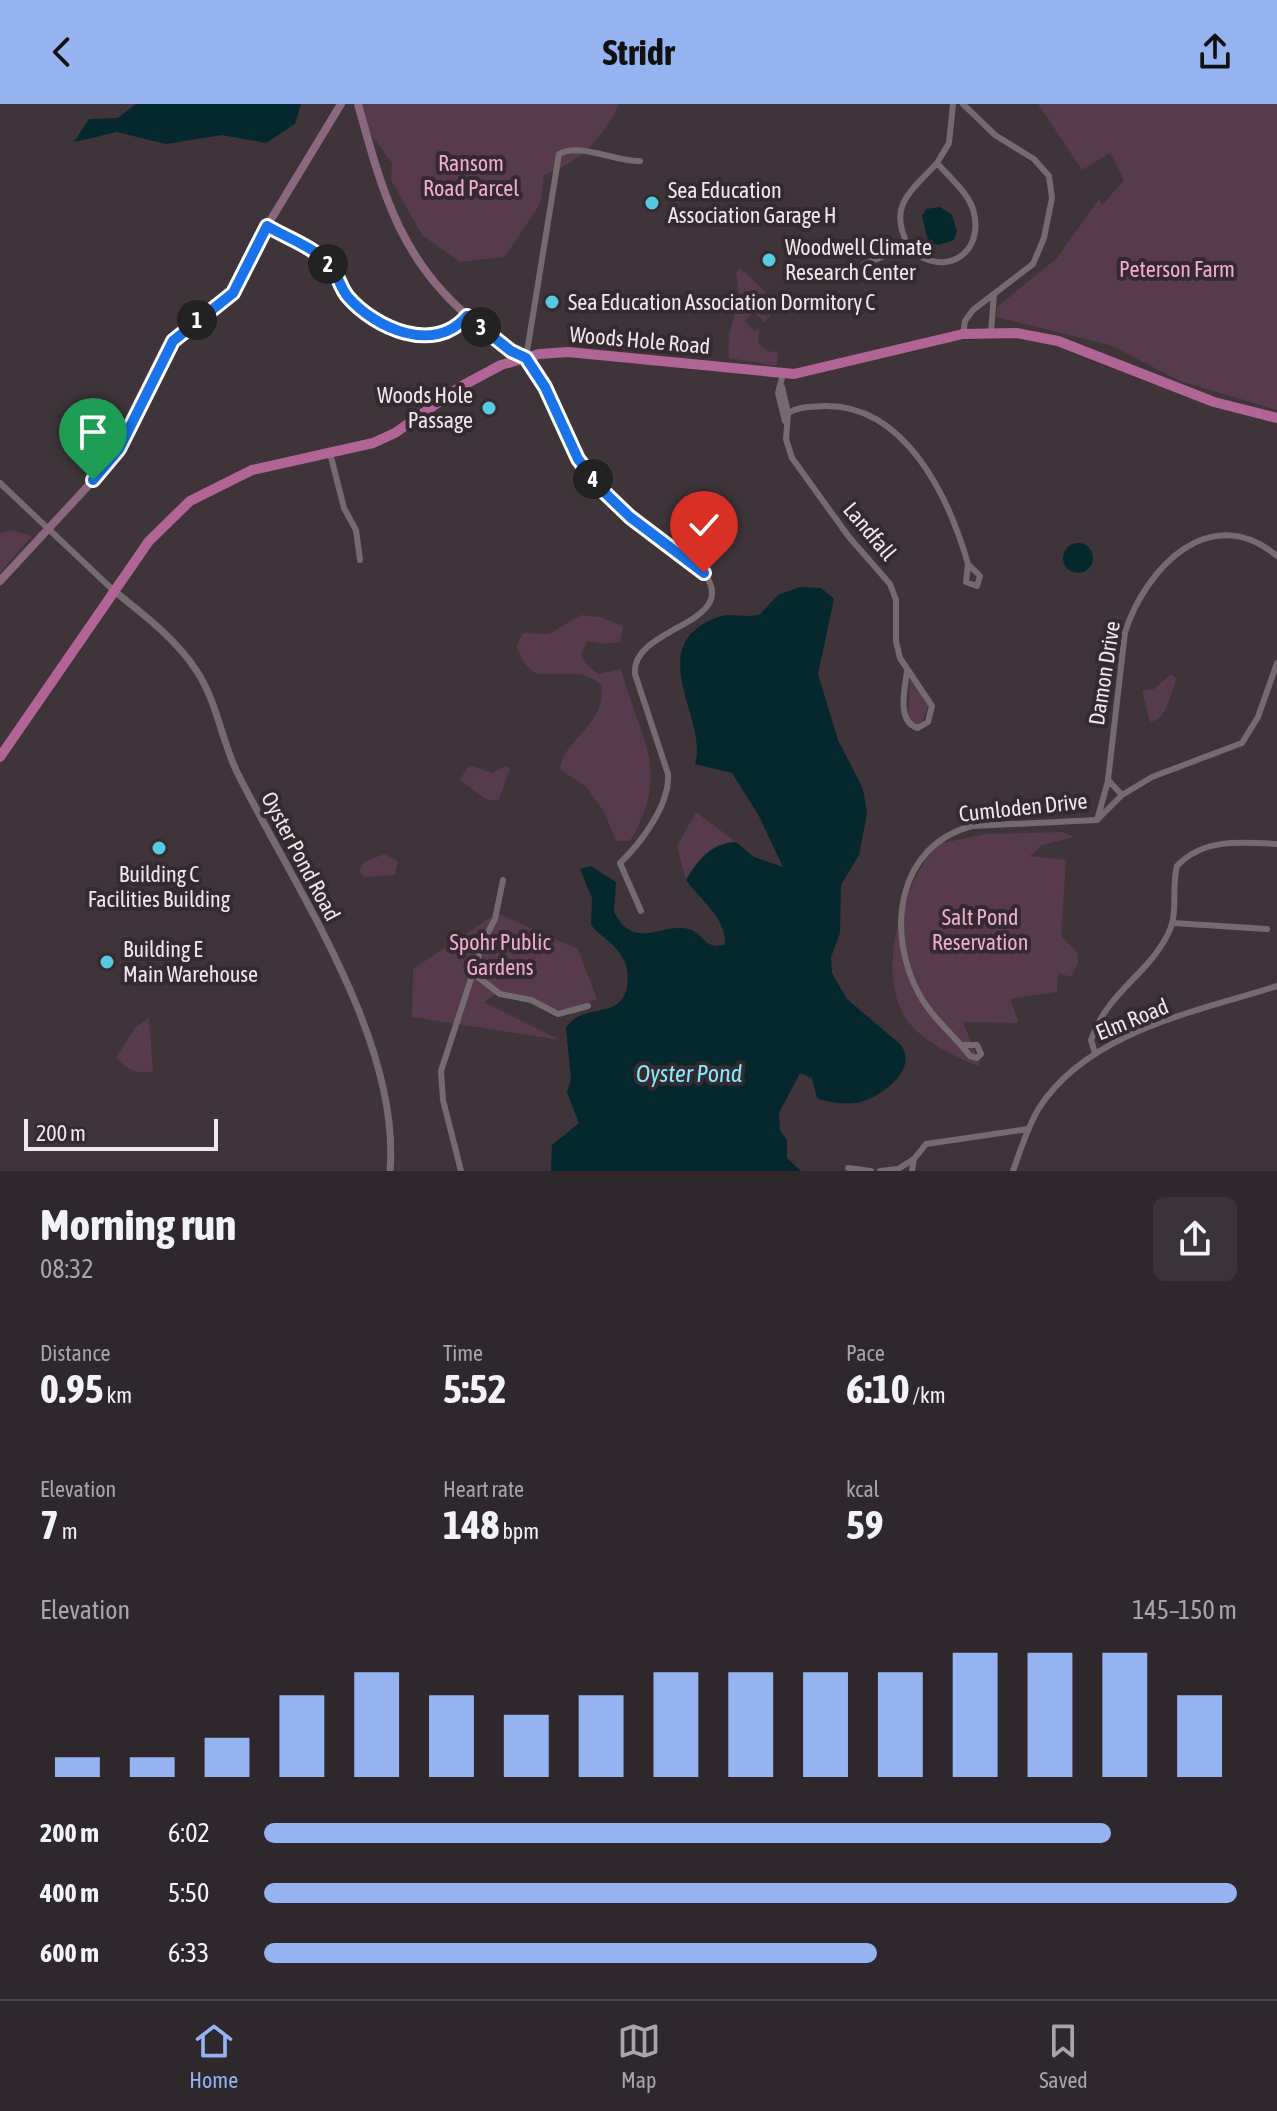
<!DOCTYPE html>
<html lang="en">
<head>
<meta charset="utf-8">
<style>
  body { margin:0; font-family:"Asap Condensed",sans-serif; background:#3a3338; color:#f1f3f6; height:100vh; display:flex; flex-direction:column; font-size:30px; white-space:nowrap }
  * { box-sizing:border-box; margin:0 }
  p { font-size:26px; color:#a7a5a9 }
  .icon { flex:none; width:44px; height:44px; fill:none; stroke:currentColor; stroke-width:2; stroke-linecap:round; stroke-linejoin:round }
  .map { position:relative; height:1067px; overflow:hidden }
  .details { display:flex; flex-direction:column; background:#2e272c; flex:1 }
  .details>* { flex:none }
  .scale { position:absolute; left:24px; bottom:20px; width:194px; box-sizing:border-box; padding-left:8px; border:4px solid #eee7eb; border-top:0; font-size:22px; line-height:28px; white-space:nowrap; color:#eee7eb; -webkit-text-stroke:6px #342a30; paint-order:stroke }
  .pin { position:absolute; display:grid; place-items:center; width:68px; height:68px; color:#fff; margin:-82px -34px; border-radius:50% 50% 50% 0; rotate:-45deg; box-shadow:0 0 8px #0007 }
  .pin .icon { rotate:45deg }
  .km { position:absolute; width:40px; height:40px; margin:-20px; border-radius:50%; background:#222; color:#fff; font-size:22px; line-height:40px; text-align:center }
  .round { display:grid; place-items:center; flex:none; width:84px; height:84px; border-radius:12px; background:#3a3338 }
  .headline { display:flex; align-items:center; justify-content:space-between; height:136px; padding:0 40px }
  h1 { font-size:44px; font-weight:700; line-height:60px }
  .metrics { display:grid; grid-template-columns:repeat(3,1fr); gap:12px; height:136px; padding:8px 40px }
  .metrics div { display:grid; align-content:center }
  .metrics b { font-size:40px; font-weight:700 }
  .metrics small { font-size:22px; font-weight:400 }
  .metrics p { font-size:22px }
  .chart { height:224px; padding:16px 40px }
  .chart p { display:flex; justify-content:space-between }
  .chart svg { width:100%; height:144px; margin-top:8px; stroke:#95b2f1; stroke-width:6 }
  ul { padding:0 40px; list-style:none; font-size:26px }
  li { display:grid; grid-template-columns:128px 96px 1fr; align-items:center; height:60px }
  li i { height:20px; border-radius:10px; background:#95b2f1 }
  header { display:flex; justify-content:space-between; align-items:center; height:104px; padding:0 40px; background:#95b2f1; color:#111; font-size:36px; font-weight:700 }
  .dock { display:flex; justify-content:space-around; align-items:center; height:112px; border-top:2px solid #494448; background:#2e272c; font-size:22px; color:#a7a5a9 }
  .dock a { display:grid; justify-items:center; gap:4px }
  .dock .selected { color:#95b2f1 }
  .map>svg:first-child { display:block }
  .green { fill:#573a4c }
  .water { fill:#04282e }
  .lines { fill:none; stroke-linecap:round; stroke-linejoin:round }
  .minor { stroke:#766a71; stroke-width:6 }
  .tertiary { stroke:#766a71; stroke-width:7 }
  .secondary { stroke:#8c687f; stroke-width:8 }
  .trunk { stroke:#b16596; stroke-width:10 }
  .route-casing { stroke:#fff; stroke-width:16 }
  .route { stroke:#1a73e8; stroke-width:10 }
  .poi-dot { fill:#55cae0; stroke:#342a30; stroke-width:3 }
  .labels { text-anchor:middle; stroke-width:8; stroke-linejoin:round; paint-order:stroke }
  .park-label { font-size:22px; fill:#f1abd5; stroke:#342a30 }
  .poi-label { font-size:22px; fill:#eee7eb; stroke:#342a30; text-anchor:start }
  .street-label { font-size:22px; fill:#eee7eb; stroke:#342a30 }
  .water-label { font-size:24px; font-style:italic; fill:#86eafe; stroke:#342a30 }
</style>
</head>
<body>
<header><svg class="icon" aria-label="back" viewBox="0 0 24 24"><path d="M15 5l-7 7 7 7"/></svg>Stridr<svg class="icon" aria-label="share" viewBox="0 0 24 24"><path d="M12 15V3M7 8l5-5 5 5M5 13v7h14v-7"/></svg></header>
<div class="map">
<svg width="1277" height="1067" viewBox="0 0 1277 1067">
  <rect width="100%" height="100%" fill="#3e343a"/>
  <!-- green -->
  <path class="green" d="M358 0H619C604 33 579 59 544 71L540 100 505 153 460 158 422 131 391 76 392 59 361 17Z
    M1038 0H1277V306L1180 277 1110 241 996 213 997 203 1057 154 1099 95 1102 101 1124 76 1110 49 1082 66Z
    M740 164 765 187 759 210 768 212 770 204 774 206 765 219 754 208 745 217 754 227 759 225 758 239 770 248 778 247 777 262 729 254C725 218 745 206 736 169Z
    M11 426 32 432 0 469V429Z
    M581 511 600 513 623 522 620 538 604 540 587 537 581 550 588 562 598 570 621 565C639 634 673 665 630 737H616L603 706 586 683 560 665C562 636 608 620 601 581 581 562 559 574 535 569L526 561 516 543 523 529 549 530Z
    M1171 570 1177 574C1171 588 1167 616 1150 618L1142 587 1154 585Z
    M910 575 929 601 921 620H913L908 612Z
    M470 661 492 669 506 662 510 665 499 696H488L459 676Z
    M696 708 736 738C711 739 699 757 686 776L677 742Z
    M1063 728 1074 733 1042 741 1030 752 1066 756 1061 832 1077 848 1078 859 1071 873 1058 869 1057 888 1010 895 1019 919 963 918 981 963C954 952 922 939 905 913 875 865 904 778 938 740L985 730Z
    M384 750 398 757 395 771 365 773 359 768 364 758Z
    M497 809 578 845 597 895C551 918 544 899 500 887L484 898 560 936 412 913 413 865Z
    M149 913 153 967C140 972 123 964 116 953L135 924Z"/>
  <!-- water -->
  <path class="water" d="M136 0H301L295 20 266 39 222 31 166 40 117 28 74 38 89 15 118 14Z
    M940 103 952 111 957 127 954 136 938 141 928 137 922 112 926 105Z
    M1063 454a15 15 0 1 1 30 0a15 15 0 1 1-30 0Z
    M800 483 821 484 834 495 818 570 838 636 863 685 867 709 859 751 841 781 840 829 831 853 832 869 847 895 901 941C918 966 883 991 861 998 849 1001 828 999 817 994L812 974 800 969 779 1009 780 1026 787 1036V1054L801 1067H551L552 1041 579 1019 567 989 571 975 566 924C582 897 621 918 627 882 629 869 627 858 618 847 611 837 599 831 591 821L592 794 580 765 591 762 616 778 614 808C635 848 660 818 689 825 701 828 703 840 715 842L725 841C727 814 700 796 686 776 698 756 711 739 736 738L754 753 783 763 759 712 732 669 695 660C709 615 640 542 718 513 732 508 746 515 760 510L778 491Z"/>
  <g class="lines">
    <!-- minor -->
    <path class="minor" d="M963 0 995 31 1034 55 1049 72 1052 94 1044 134 1033 160 973 206 965 217 963 230
      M640 57C616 58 579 38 559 50L526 254C548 287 557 326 580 358 613 405 661 432 704 469 743 520 630 523 635 570L668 670C670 700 642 738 620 759L641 807
      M937 59 949 39 953 0
      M267 122C287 134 314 143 330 161 338 170 340 184 348 193 374 223 436 251 467 212
      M864 160 909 143C940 175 984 153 974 109 970 90 950 74 937 59 912 87 886 101 909 143
      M991 228 994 190
      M783 270 778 289 785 317
      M782 283 788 309 786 335 792 354 849 433 890 480 896 496V537L900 554 932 602 928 618 918 624C896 618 905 585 907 567
      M788 309C800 302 811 303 824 302 906 300 949 394 968 460
      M330 349 344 404 356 426 360 456
      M0 379 113 486
      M968 460 980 472 977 482 966 478Z
      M1122 691 1108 676 1125 528C1146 464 1210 396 1277 452
      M1097 716 1108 677
      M1173 819 1267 825
      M474 870 500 890 531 896 558 910 588 902
      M964 941H977L981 950 977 954 970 952C954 931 932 914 919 890 886 829 896 742 972 722L1097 716 1122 691 1152 673 1242 639 1258 613 1277 559
      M1095 949 1091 936C1108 887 1147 872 1168 830 1179 809 1171 784 1177 762 1203 734 1242 738 1277 740
      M848 1064 871 1067
      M461 1067 443 996 441 967 483 838 495 815 503 776
      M880 1067 898 1065 914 1055
      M912 1067 914 1055 926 1040 1028 1025
      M1013 1067C1021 1045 1027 1024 1039 1004 1089 927 1196 908 1277 882"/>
    <!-- tertiary -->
    <path class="tertiary" d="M113 486C142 509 176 535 196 566 217 597 221 635 237 668 294 783 401 936 390 1067"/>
    <!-- secondary -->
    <path class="secondary" d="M358 0C383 91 402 162 480 222 495 234 508 246 526 254
      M0 477 112 356 173 237 227 196 238 182 267 122 341 0"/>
    <!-- trunk -->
    <path class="trunk" d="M0 653 149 437 190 397 252 366 373 339 395 329 460 283 501 261 539 250 568 248 794 270 963 230 1016 229 1058 237 1214 298 1277 314"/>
  </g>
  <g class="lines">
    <defs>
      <path id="route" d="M93 376 119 345 173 237 233 189 267 122C287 134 314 143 330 161 338 170 340 184 348 193 375 224 434 251 467 212L511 247 526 254 545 283 578 355 603 387 630 413 704 469"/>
    </defs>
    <!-- route casing -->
    <use href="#route" class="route-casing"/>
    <!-- route -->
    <use href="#route" class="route"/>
  </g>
  <!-- markers -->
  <g class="poi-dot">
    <circle cx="652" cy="99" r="8"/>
    <circle cx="769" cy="156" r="8"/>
    <circle cx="552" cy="198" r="8"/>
    <circle cx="489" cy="304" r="8"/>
    <circle cx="159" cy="744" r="8"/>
    <circle cx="107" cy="858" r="8"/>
  </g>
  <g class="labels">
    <!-- park labels -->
    <g class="park-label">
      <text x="471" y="67">Ransom<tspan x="471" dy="25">Road Parcel</tspan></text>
      <text x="1177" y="173">Peterson Farm</text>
      <text x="980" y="821">Salt Pond<tspan x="980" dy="25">Reservation</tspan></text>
      <text x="500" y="846">Spohr Public<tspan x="500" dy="25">Gardens</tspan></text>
    </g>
    <!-- poi labels -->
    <g class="poi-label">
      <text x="668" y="94">Sea Education<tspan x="668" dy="25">Association Garage H</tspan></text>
      <text x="785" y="151">Woodwell Climate<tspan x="785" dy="25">Research Center</tspan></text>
      <text x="568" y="206">Sea Education Association Dormitory C</text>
      <text x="473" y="299" text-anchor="end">Woods Hole<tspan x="473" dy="25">Passage</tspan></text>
      <text x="159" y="778" text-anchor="middle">Building C<tspan x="159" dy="25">Facilities Building</tspan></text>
      <text x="123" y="853">Building E<tspan x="123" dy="25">Main Warehouse</tspan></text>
    </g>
    <!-- street labels -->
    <g class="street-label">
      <text transform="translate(640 236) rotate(5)" y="8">Woods Hole Road</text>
      <text transform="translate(870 427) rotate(50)" y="8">Landfall</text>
      <text transform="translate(1104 569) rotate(-81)" y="8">Damon Drive</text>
      <text transform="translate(1023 703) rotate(-6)" y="8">Cumloden Drive</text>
      <text transform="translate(301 752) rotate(62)" y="8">Oyster Pond Road</text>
      <text transform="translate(1132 915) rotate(-22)" y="8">Elm Road</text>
    </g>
    <!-- water labels -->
    <g class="water-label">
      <text x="689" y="978">Oyster Pond</text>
    </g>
  </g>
</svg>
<div class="scale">200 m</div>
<div class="pin" style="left:93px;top:376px;background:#1e9e55"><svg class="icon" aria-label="arrive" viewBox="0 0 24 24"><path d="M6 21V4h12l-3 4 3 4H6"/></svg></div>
<div class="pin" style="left:704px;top:469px;background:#d93025"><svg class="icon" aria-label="check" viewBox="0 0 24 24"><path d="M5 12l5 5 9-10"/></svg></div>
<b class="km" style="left:197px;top:216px">1</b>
<b class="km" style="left:328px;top:160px">2</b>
<b class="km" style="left:481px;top:223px">3</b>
<b class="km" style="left:593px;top:375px">4</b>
</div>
<section class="details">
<div class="headline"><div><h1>Morning run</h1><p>08:32</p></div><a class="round"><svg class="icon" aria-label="share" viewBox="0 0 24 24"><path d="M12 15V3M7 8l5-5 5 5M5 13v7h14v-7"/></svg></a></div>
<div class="metrics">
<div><p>Distance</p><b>0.95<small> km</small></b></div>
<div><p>Time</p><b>5:52</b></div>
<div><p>Pace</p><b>6:10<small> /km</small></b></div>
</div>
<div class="metrics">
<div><p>Elevation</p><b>7<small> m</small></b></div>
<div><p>Heart rate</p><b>148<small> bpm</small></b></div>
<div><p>kcal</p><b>59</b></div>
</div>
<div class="chart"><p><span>Elevation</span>145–150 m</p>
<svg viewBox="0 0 160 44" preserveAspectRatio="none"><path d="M5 44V38M15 44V38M25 44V32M35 44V19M45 44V12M55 44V19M65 44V25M75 44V19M85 44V12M95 44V12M105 44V12M115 44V12M125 44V6M135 44V6M145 44V6M155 44V19"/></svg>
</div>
<ul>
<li><b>200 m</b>6:02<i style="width:87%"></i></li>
<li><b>400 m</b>5:50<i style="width:100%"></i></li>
<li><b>600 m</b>6:33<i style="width:63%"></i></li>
</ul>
</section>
<nav class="dock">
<a class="selected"><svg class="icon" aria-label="home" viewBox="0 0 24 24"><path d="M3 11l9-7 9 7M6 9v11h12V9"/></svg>Home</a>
<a><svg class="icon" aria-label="map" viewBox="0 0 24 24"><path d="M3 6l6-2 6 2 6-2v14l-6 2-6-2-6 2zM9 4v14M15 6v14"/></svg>Map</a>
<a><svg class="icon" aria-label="saved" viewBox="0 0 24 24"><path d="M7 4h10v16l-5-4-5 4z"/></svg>Saved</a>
</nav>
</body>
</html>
